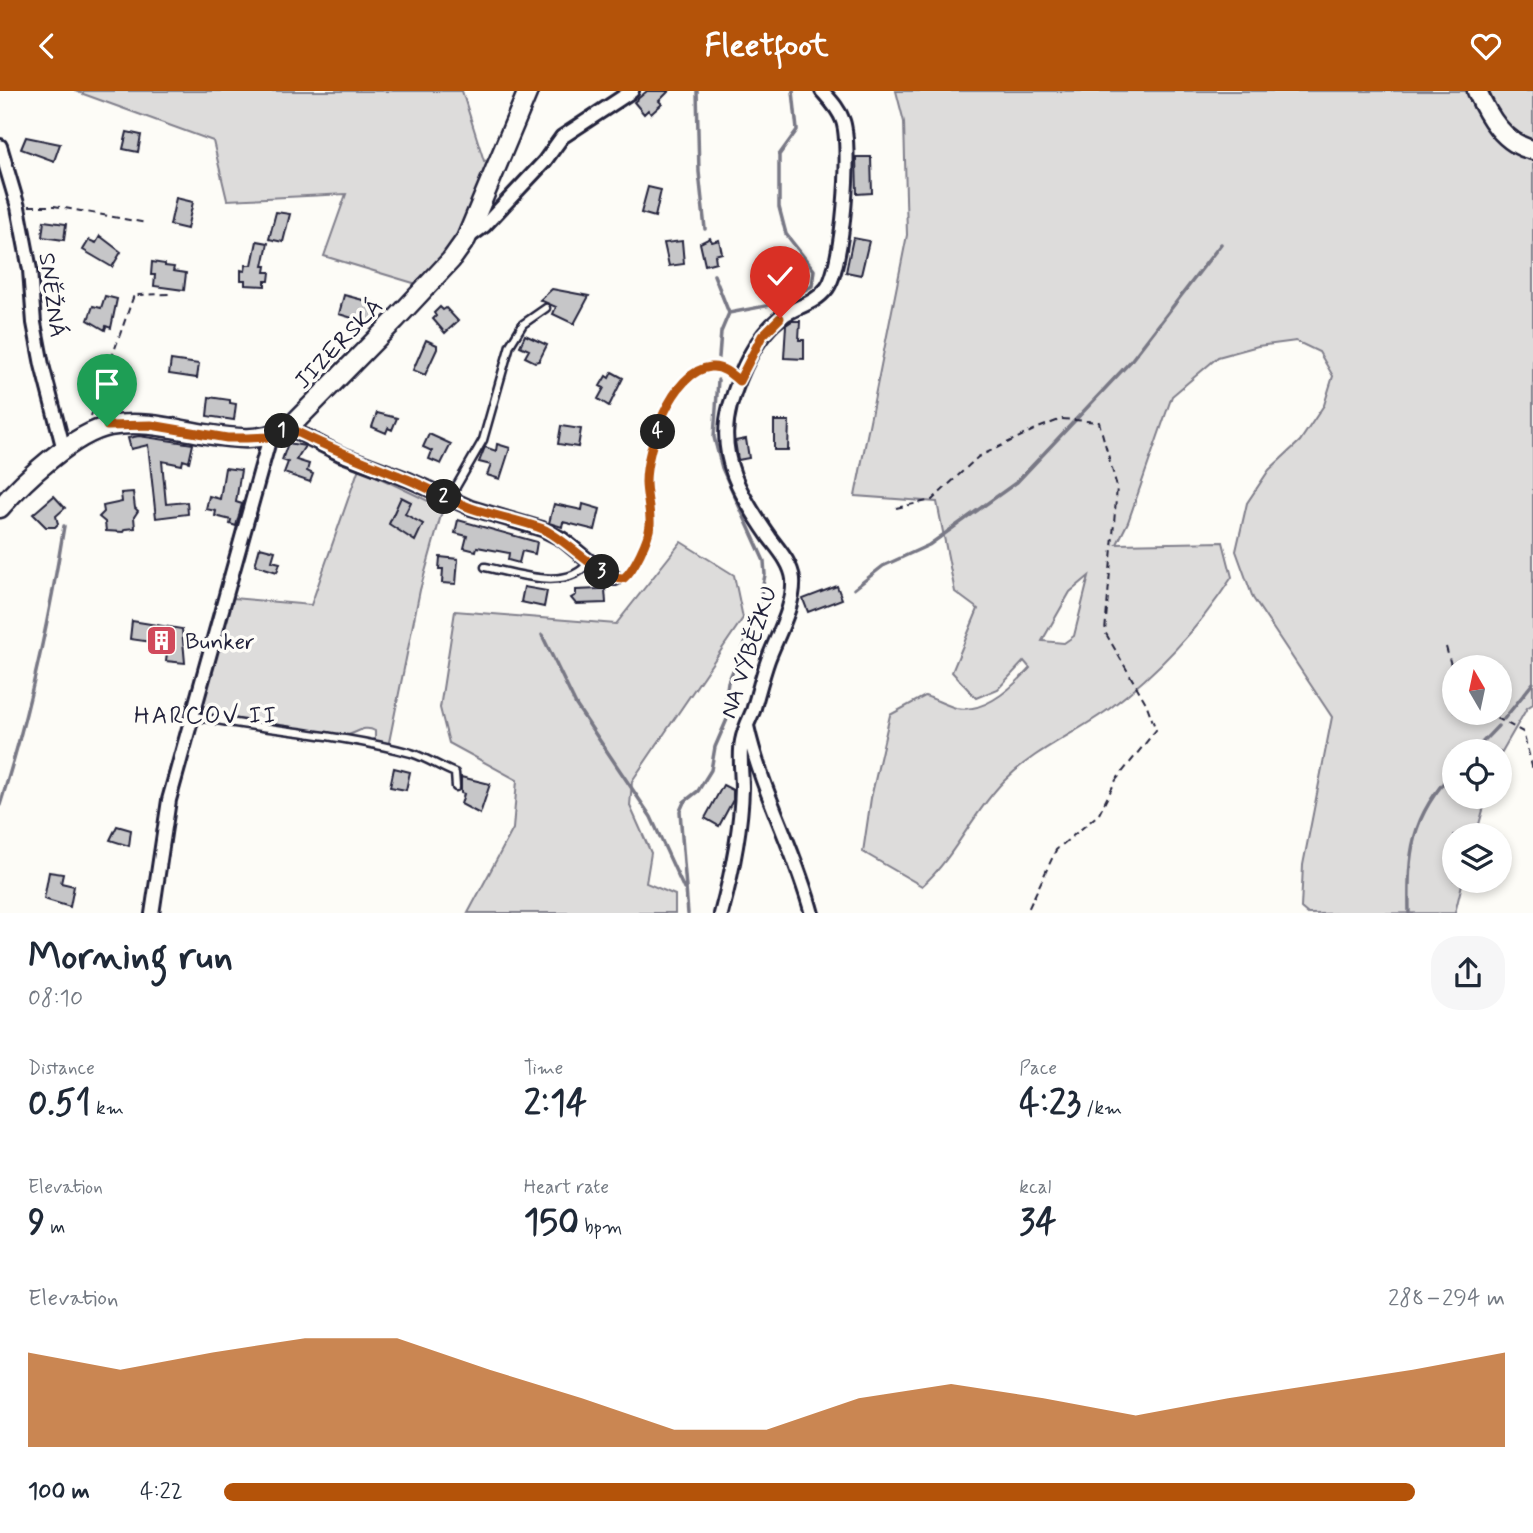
<!DOCTYPE html>
<html lang="en">
<head>
<meta charset="utf-8">
<style>
  body { margin:0; font-family:Mynerve,sans-serif; background:#f6f6f7; color:#1f2937; height:100vh; display:flex; flex-direction:column; font-size:26px; white-space:nowrap }
  * { box-sizing:border-box; margin:0 }
  p { font-size:23px; color:#747a83 }
  .icon { flex:none; width:38px; height:38px; fill:none; stroke:currentColor; stroke-width:2; stroke-linecap:round; stroke-linejoin:round }
  .map { position:relative; height:822px; overflow:hidden }
  .drawer { display:flex; flex-direction:column; background:#fff; flex:1 }
  .drawer>* { flex:none }
  .needle { width:46px; rotate:351deg }
  .fabs { position:absolute; left:1442px; top:564px; display:grid; gap:14px }
  .fabs a { display:grid; place-items:center; width:70px; height:70px; border-radius:50%; background:#fff; box-shadow:0 4px 10px #0003; font-size:35px }
  .pin { position:absolute; display:grid; place-items:center; width:60px; height:60px; color:#fff; margin:-72px -30px; border-radius:50% 50% 50% 0; rotate:-45deg; box-shadow:0 0 7px #0007 }
  .pin .icon { rotate:45deg }
  .km { position:absolute; width:35px; height:35px; margin:-18px; border-radius:50%; background:#222; color:#fff; font-size:19px; line-height:35px; text-align:center }
  .round { display:grid; place-items:center; flex:none; width:74px; height:74px; border-radius:28px; background:#f6f6f7 }
  .summary { display:flex; align-items:center; justify-content:space-between; height:119px; padding:0 28px }
  h1 { font-size:38px; font-weight:700; line-height:52px }
  .figures { display:grid; grid-template-columns:repeat(3,1fr); gap:10px; height:119px; padding:7px 28px }
  .figures div { display:grid; align-content:center }
  .figures b { font-size:35px; font-weight:700 }
  .figures small { font-size:19px; font-weight:400 }
  .figures p { font-size:19px }
  .chart { height:196px; padding:14px 28px }
  .chart p { display:flex; justify-content:space-between }
  .chart svg { width:100%; height:126px; margin-top:7px; fill:#b45309; opacity:.7 }
  ul { padding:0 28px; list-style:none; font-size:23px }
  li { display:grid; grid-template-columns:112px 84px 1fr; align-items:center; height:52px }
  li i { height:18px; border-radius:9px; background:#b45309 }
  header { display:flex; justify-content:space-between; align-items:center; height:91px; padding:0 28px; background:#b45309; color:#fff; font-size:32px; font-weight:700 }
  .map>svg:first-child { display:block }
  .green { fill:#dddcdb; stroke:#807f8b; stroke-width:2; fill-rule:evenodd }
  .lines { fill:none; stroke-linecap:round; stroke-linejoin:round }
  .stream { stroke:#787885; stroke-width:3.5 }
  .building { fill:#c6c6c8; stroke:#22223b; stroke-width:2 }
  .lane-casing { stroke:#22223b; stroke-width:11 }
  .street-casing { stroke:#22223b; stroke-width:18 }
  .secondary-casing { stroke:#22223b; stroke-width:23 }
  .path { stroke:#22223b; stroke-width:2; stroke-dasharray:7 5; stroke-linecap:butt }
  .lane { stroke:#fdfcf7; stroke-width:6 }
  .street { stroke:#fdfcf7; stroke-width:12 }
  .secondary { stroke:#fdfcf7; stroke-width:18 }
  .route-casing { stroke:#fff; stroke-width:14 }
  .route { stroke:#b45309; stroke-width:9 }
  .labels { text-anchor:middle; stroke-width:7; stroke-linejoin:round; paint-order:stroke }
  .street-label { font-size:23px; fill:#22223b; stroke:#fdfcf7 }
  .poi-label { font-size:23px; fill:#22223b; stroke:#fdfcf7; text-anchor:start }
  .neighbourhood-label { font-size:24px; letter-spacing:2px; fill:#22223b; stroke:#fdfcf7 }
</style>
</head>
<body>
<header><svg class="icon" aria-label="back" viewBox="0 0 24 24"><path d="M15 5l-7 7 7 7"/></svg>Fleetfoot<svg class="icon" aria-label="heart" viewBox="0 0 24 24"><path d="M12 20l-8-8c-3-5 5-10 8-4 3-6 11-1 8 4z"/></svg></header>
<div class="map">
<svg width="1533" height="823" viewBox="0 0 1533 823">
  <rect width="100%" height="100%" fill="#fdfcf7"/>
  <filter id="ink" filterUnits="userSpaceOnUse"><feTurbulence type="fractalNoise" baseFrequency=".0143" numOctaves="2"/><feDisplacementMap in="SourceGraphic" scale="14" xChannelSelector="R" yChannelSelector="G"/><feConvolveMatrix kernelMatrix="1 2 1 2 8 2 1 2 1" color-interpolation-filters="sRGB"/></filter>
  <g filter="url(#ink)">
    <!-- green -->
    <path class="green" d="M75 0H462L484 70 491 69 457 144 420 194 324 165 346 103 227 109 213 50Z
      M896 0H1469L1533 66V613L1527 617 1500 664V660H1454V705H1487L1476 744H1454V789H1463L1455 822 1308 823 1301 817 1303 774 1332 626 1253 507 1236 460 1247 412 1269 379 1300 350 1324 314 1333 285 1319 261 1296 250 1258 255 1218 266 1172 305 1128 431 1117 453 1223 451 1232 486C1200 535 1157 582 1109 618 1075 643 1034 659 1004 690 973 721 955 766 922 795L863 761 871 707 890 624 925 605C935 608 945 614 956 617 985 623 1013 596 1030 577L1024 570 998 598 976 607 952 581 978 518 955 501 937 411 855 405 907 144 904 31ZM1089 485 1074 545 1064 552 1042 550 1070 501ZM1454 576H1500V621H1454Z
      M1485 0H1533V52C1508 44 1497 22 1485 0Z
      M359 377 443 417 420 499 388 656 375 650V640C363 633 356 644 343 645L199 624 233 507 311 514Z
      M681 451 734 484 743 527 632 690 630 715 651 762 646 792 675 804V822H468L513 738 517 689 449 652 440 617 455 520 616 533Z"/>
    <g class="lines">
      <!-- stream -->
      <path class="stream" d="M697 0 699 81 705 138
        M714 184 729 222
        M719 266 721 241 729 222 781 212 812 195 814 179 786 143 779 116V64L797 39 793 0
        M854 498 883 475 929 454 1017 391 1130 271 1221 153
        M542 544 576 614 651 726 684 798
        M1504 628 1533 592
        M1474 660 1498 635
        M0 714C29 623 49 530 64 435
        M688 823 680 720 684 711 698 700 711 679 715 656 728 626 726 605 728 591 756 528 765 484 764 470 722 377 714 346 718 289
        M1409 823C1408 762 1410 726 1454 680"/>
    </g>
    <!-- building -->
    <path class="building" d="M647 0H669L659 10 662 13 651 23 648 19 644 23 634 11Z
      M127 41 141 44 138 61 123 58Z
      M26 46 60 53 54 70 21 58Z
      M856 66H871L872 102 857 103Z
      M648 96 661 99 655 126 641 122Z
      M176 107 193 111 187 138 170 134Z
      M276 121 290 123 283 151 269 148Z
      M44 130 66 133 64 149 42 146Z
      M100 145 121 161 112 176 83 159 89 149 96 152Z
      M710 147 712 151 719 149 722 162 715 164 716 171 705 174 700 152Z
      M853 147 869 150 861 184 846 181Z
      M257 150 268 152 263 175H266L265 181H270L269 190H265V195L245 194V189H241V179L245 180 246 174H252Z
      M682 150 684 173 669 175 664 152Z
      M152 171 165 173V175L174 176 173 180 186 182 184 199 154 195 155 184H151Z
      M552 198 589 205 574 233 553 223 556 216 540 209Z
      M344 204 378 213 372 233 339 223Z
      M105 205 117 208 111 237 106 235 105 239 88 229 93 215 101 217Z
      M440 216 443 219 446 217 458 230 445 242 433 228 436 225 434 222Z
      M792 230H800L799 249H804V268L784 267 786 234Z
      M525 244 547 254 539 270 535 271 525 266 529 259 520 255Z
      M426 249 437 254V258L425 284 413 279Z
      M171 269 199 273 197 287 169 283Z
      M612 281 623 287 609 315 598 308 604 297 600 295 606 285 609 287Z
      M209 306 230 309V312L236 313 234 329 207 325Z
      M377 322 397 327 392 339 388 337 386 342 372 336Z
      M774 330H789L788 359H774Z
      M561 335 581 338 578 356 558 353Z
      M429 343 451 353 441 373 429 368 432 360 423 356Z
      M139 345 193 353 189 371 183 369 182 374 162 370 166 413 187 411 188 423 156 427 148 354 131 358 128 347Z
      M746 348 749 367 738 369 735 350Z
      M288 352 305 355 296 369 309 373 307 380 313 383 310 391 284 382 288 371 282 369Z
      M497 353 510 357 500 388 487 384 491 374 479 371 485 356 496 360Z
      M225 377 241 379 236 411 242 413 236 435 230 433 231 429 215 425 216 420 206 418 209 405 220 408Z
      M133 401 135 417 138 420 134 426 135 437 125 438 123 441 106 440 105 431 99 426 104 421 103 415 122 411 121 402Z
      M54 405 65 417 56 425 58 433 55 436H46L33 423Z
      M401 406 411 411 405 423 423 433 415 450 389 433Z
      M554 413 582 419 583 413 600 418 595 439 563 431 562 436 549 432Z
      M458 429 537 451 535 463 522 460 519 472 508 469 509 462 477 456 476 460 464 457 467 445 455 442Z
      M260 456 275 460 272 470 280 472 277 481 255 474Z
      M440 466 458 468 456 493 442 492 443 478H439Z
      M837 495 842 508 808 521 803 508Z
      M524 496 547 500 544 516 521 511Z
      M599 498H605L606 512 576 513 571 507 576 504V499Z
      M132 530 182 538 185 572 166 570 168 554 152 556V551L130 548Z
      M394 677 410 681 406 699 390 696Z
      M461 686 490 693 480 723 461 713 464 703 461 702Z
      M723 694 733 699V709L719 735 705 727Z
      M117 735 131 739 129 755 110 749Z
      M49 781 63 783 61 792 74 795 70 816 44 808Z"/>
    <g class="lines">
      <defs>
        <path id="lane" d="M449 408 483 349 510 254 523 233 546 217
          M485 476C515 482 570 502 589 470
          M194 625C266 639 340 643 411 662 427 667 440 676 455 682L456 696"/>
        <path id="street" d="M0 55 18 116 30 179 34 232 42 274 64 359
          M466 148 484 135 544 71 562 46 632 0
          M289 337 340 363 409 389 471 417 542 438 562 448 602 481 615 487
          M747 635C761 700 795 758 812 823
          M152 823 169 709 270 346
          M721 823C732 782 741 739 742 697 742 682 739 665 742 650 744 639 749 629 753 620 758 603 762 586 768 569 777 545 795 514 793 488 791 472 779 459 770 447 742 407 716 366 730 315 739 285 756 243 783 225 797 215 815 213 827 197 843 175 852 56 843 30 839 18 830 9 822 0"/>
        <path id="secondary" d="M1477 0C1488 25 1504 53 1533 59
          M0 417C23 390 74 342 110 335 142 329 175 338 206 343 237 348 260 351 289 337L395 229 451 169 466 148 528 0"/>
      </defs>
      <!-- lane casing -->
      <use href="#lane" class="lane-casing"/>
      <!-- street casing -->
      <use href="#street" class="street-casing"/>
      <!-- secondary casing -->
      <use href="#secondary" class="secondary-casing"/>
      <!-- path -->
      <path class="path" d="M29 115H54L146 132
        M91 325 134 204 170 203
        M896 417 932 409 978 366 1038 337 1062 328 1099 331 1117 396 1105 541 1146 612 1156 639 1116 689 1099 723 1056 759 1026 823
        M626 485 634 475 650 435 646 392 648 370 664 318 688 286 710 276 729 282
        M1446 556 1454 585
        M1486 621 1523 641 1533 679"/>
      <!-- lane -->
      <use href="#lane" class="lane"/>
      <!-- street -->
      <use href="#street" class="street"/>
      <!-- secondary -->
      <use href="#secondary" class="secondary"/>
    </g>
  </g>
  <g class="lines" filter="url(#ink)">
    <defs>
      <path id="route" d="M107 335 151 334 227 347H247L270 346 289 337C328 357 367 372 407 388 429 397 449 409 471 417 494 425 520 429 543 438 568 449 601 489 624 487 634 479 649 447 650 434 651 420 646 405 646 391 646 358 672 279 711 276 722 275 731 283 739 290L762 245 780 227"/>
    </defs>
    <!-- route casing -->
    <use href="#route" class="route-casing"/>
    <!-- route -->
    <use href="#route" class="route"/>
  </g>
  <!-- icons -->
  <defs>
    <symbol id="building-square" viewBox="-11 -11 22 22"><rect x="-9" y="-9" width="18" height="18" rx="4" fill="#d1495b" stroke="#fdfcf7"/><path d="M-4-6H4V6H1V3H-1V6H-4ZM-2.5-4.3h1.7v1.8h-1.7ZM.8-4.3h1.7v1.8H.8ZM-2.5-1h1.7V.8h-1.7ZM.8-1h1.7V.8H.8Z" fill="#fff"/></symbol>
  </defs>
  <g fill-rule="evenodd">
    <use href="#building-square" x="144" y="532" width="35" height="35"/>
  </g>
  <g class="labels">
    <!-- street labels -->
    <g class="street-label">
      <text transform="translate(53 204) rotate(82)" y="8">SNĚŽNÁ</text>
      <text transform="translate(338 252) rotate(-46)" y="8">JIZERSKÁ</text>
      <text transform="translate(748 561) rotate(-72)" y="8">NA VÝBĚŽKU</text>
    </g>
    <!-- poi labels -->
    <g class="poi-label">
      <text x="185" y="558">Bunker</text>
    </g>
    <!-- neighbourhood labels -->
    <g class="neighbourhood-label">
      <text x="206" y="632">HARCOV II</text>
    </g>
  </g>
</svg>
<div class="fabs">
<a><svg class="needle" viewBox="-14 -14 28 28"><path d="M0-13l5 13h-10z" fill="#e53935"/><path d="M0 13l5-13h-10z" fill="#747a83"/></svg></a>
<a><svg class="icon" aria-label="locate" viewBox="0 0 24 24"><circle cx="12" cy="12" r="6"/><path d="M12 2v4M12 18v4M2 12h4M18 12h4"/></svg></a>
<a><svg class="icon" aria-label="layers" viewBox="0 0 24 24"><path d="M12 4l9 5-9 5-9-5zM3 14l9 5 9-5"/></svg></a>
</div>
<div class="pin" style="left:107px;top:335px;background:#1e9e55"><svg class="icon" aria-label="arrive" viewBox="0 0 24 24"><path d="M6 21V4h12l-3 4 3 4H6"/></svg></div>
<div class="pin" style="left:780px;top:227px;background:#d93025"><svg class="icon" aria-label="check" viewBox="0 0 24 24"><path d="M5 12l5 5 9-10"/></svg></div>
<b class="km" style="left:282px;top:340px">1</b>
<b class="km" style="left:444px;top:406px">2</b>
<b class="km" style="left:602px;top:481px">3</b>
<b class="km" style="left:658px;top:341px">4</b>
</div>
<section class="drawer">
<div class="summary"><div><h1>Morning run</h1><p>08:10</p></div><a class="round"><svg class="icon" aria-label="share" viewBox="0 0 24 24"><path d="M12 15V3M7 8l5-5 5 5M5 13v7h14v-7"/></svg></a></div>
<div class="figures">
<div><p>Distance</p><b>0.51<small> km</small></b></div>
<div><p>Time</p><b>2:14</b></div>
<div><p>Pace</p><b>4:23<small> /km</small></b></div>
</div>
<div class="figures">
<div><p>Elevation</p><b>9<small> m</small></b></div>
<div><p>Heart rate</p><b>150<small> bpm</small></b></div>
<div><p>kcal</p><b>34</b></div>
</div>
<div class="chart"><p><span>Elevation</span>288–294 m</p>
<svg viewBox="0 0 160 44" preserveAspectRatio="none"><path d="M0 44V11L10 17L20 11L30 6L40 6L50 17L60 27L70 38L80 38L90 27L100 22L110 27L120 33L130 27L140 22L150 17L160 11V44z"/></svg>
</div>
<ul>
<li><b>100 m</b>4:22<i style="width:93%"></i></li>
</ul>
</section>
</body>
</html>
